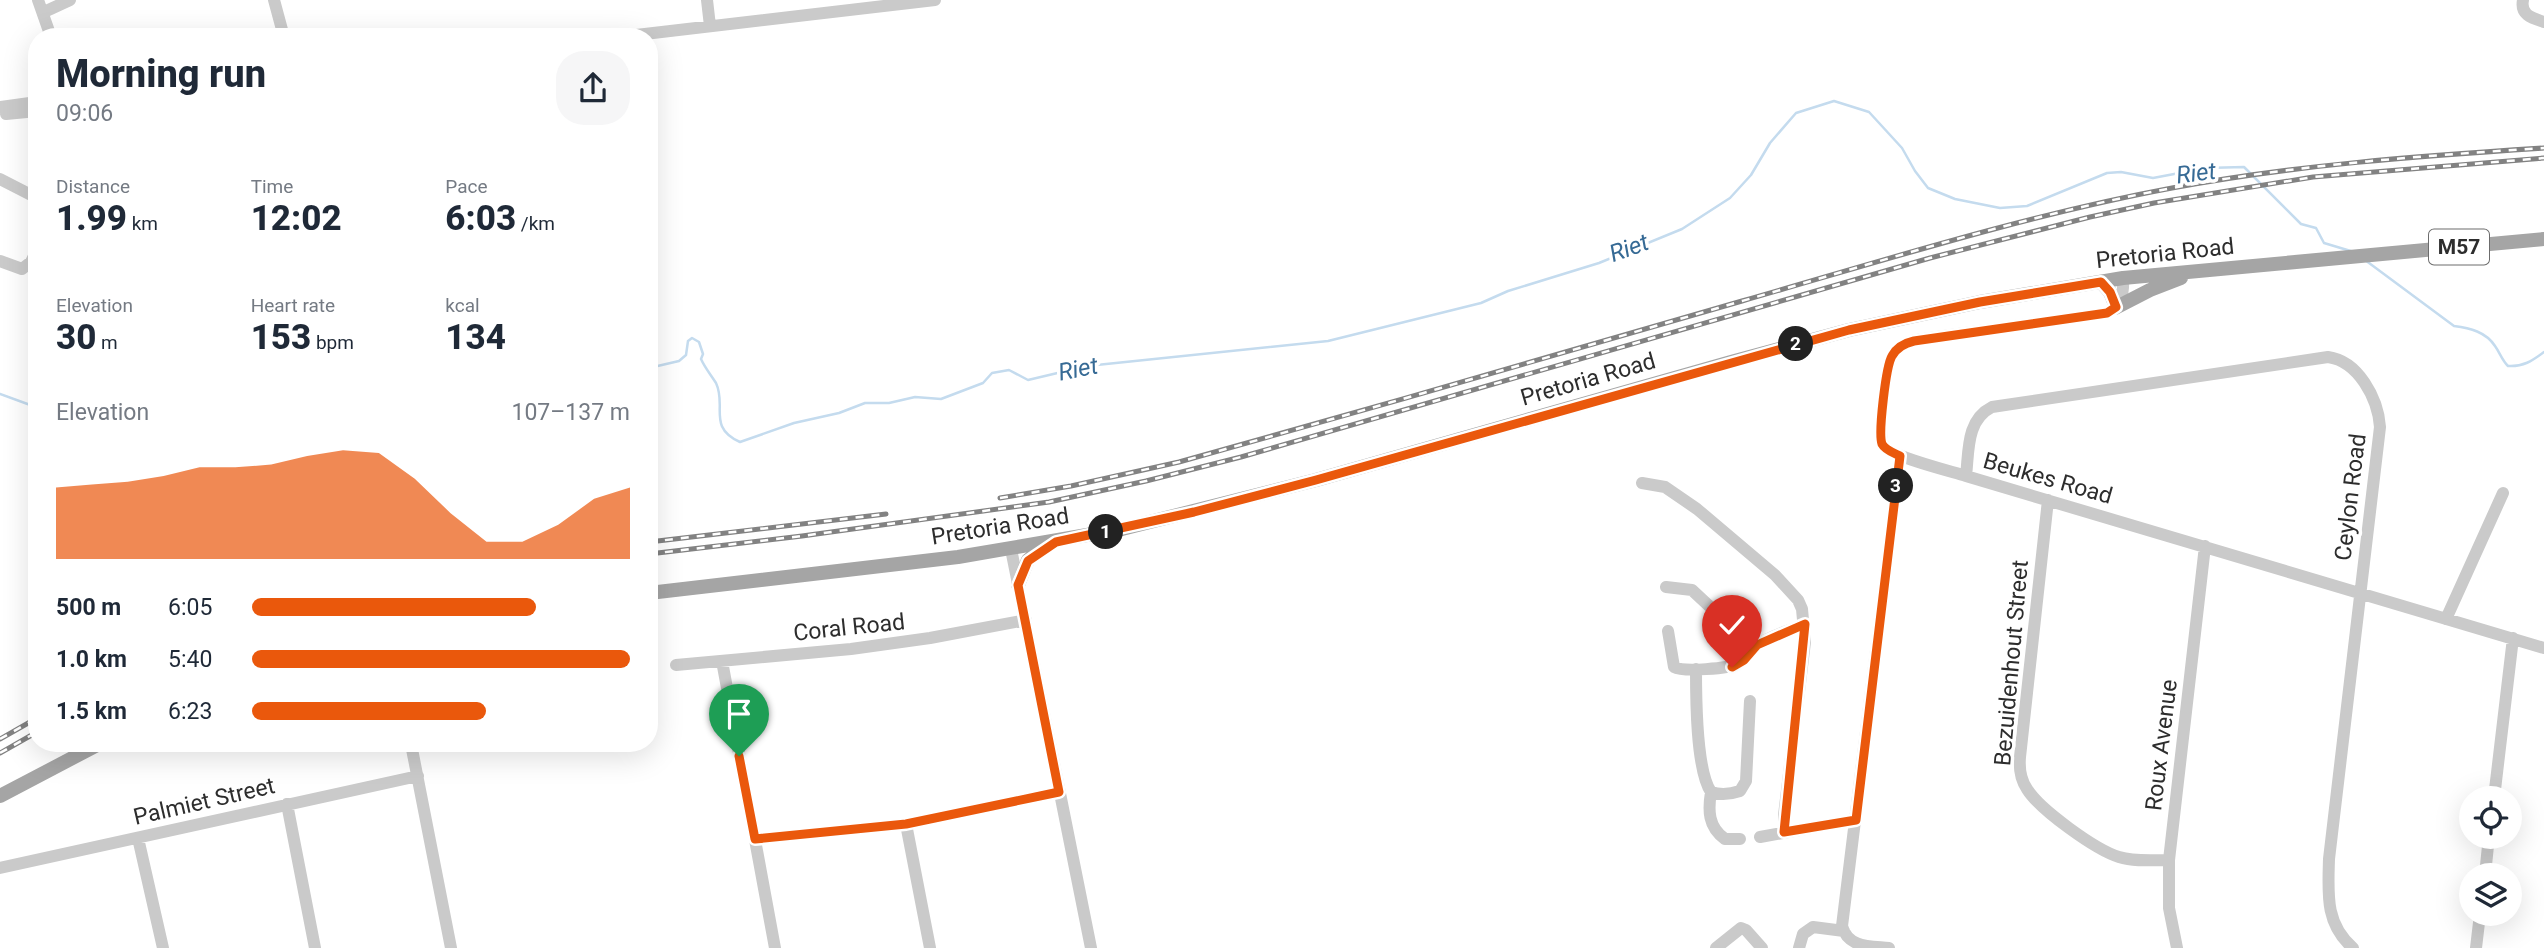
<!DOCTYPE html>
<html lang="en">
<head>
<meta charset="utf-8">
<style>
  body { margin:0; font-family:Roboto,sans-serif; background:#f6f6f7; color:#1f2937; height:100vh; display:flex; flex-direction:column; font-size:26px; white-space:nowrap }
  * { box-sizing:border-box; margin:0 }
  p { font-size:23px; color:#747a83 }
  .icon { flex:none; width:38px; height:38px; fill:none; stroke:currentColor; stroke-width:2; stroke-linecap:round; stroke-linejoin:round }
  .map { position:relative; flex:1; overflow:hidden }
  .sheet { position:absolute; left:28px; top:28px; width:630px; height:724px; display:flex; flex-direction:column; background:#fff; border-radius:28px; box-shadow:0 7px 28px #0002 }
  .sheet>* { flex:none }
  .fabs { position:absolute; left:2459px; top:786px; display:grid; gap:14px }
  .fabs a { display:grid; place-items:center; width:63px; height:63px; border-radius:50%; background:#fff; box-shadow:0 7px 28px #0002; font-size:35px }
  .pin { position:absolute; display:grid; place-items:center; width:60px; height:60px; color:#fff; margin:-72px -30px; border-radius:50% 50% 50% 0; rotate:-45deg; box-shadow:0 0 7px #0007 }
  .pin .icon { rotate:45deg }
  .km { position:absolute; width:35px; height:35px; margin:-18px; border-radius:50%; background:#222; color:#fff; font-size:19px; line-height:35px; text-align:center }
  .round { display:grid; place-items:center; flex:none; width:74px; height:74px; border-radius:28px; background:#f6f6f7 }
  .summary { display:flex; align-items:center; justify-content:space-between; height:119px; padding:0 28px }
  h1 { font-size:38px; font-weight:800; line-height:52px }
  .metrics { display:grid; grid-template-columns:repeat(3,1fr); gap:10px; height:119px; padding:7px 28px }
  .metrics div { display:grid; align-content:center }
  .metrics b { font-size:35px; font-weight:800 }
  .metrics small { font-size:19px; font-weight:400 }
  .metrics p { font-size:19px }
  .chart { height:196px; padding:14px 28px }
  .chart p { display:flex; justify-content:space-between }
  .chart svg { width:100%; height:126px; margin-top:7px; fill:#ea580c; opacity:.7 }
  ul { padding:0 28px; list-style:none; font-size:23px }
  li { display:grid; grid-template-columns:112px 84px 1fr; align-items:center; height:52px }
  li i { height:18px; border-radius:9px; background:#ea580c }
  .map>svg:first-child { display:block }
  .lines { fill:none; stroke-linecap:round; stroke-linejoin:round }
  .stream { stroke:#c4dbee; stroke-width:2.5 }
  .minor { stroke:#cacaca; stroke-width:12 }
  .major { stroke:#a5a5a5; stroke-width:14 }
  .rail-casing { stroke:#828282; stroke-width:5 }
  .rail { stroke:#fff; stroke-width:2.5; stroke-dasharray:8; stroke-linecap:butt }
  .route-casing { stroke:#fff; stroke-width:14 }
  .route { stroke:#ea580c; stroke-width:9 }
  .labels { text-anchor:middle; stroke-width:7; stroke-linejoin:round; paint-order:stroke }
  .shield { fill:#fff; stroke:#6c6c6c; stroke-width:2 }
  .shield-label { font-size:21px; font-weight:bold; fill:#2d2d2d }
  .street-label { font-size:23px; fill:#2d2d2d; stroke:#fff }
  .water-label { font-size:24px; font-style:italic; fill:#366a95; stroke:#fff }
</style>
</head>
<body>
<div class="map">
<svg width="2544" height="948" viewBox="0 0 2544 948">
  <rect width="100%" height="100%" fill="#fff"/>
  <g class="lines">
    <!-- stream -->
    <path class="stream" d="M2365 260 2454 326C2470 328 2486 332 2495 346 2500 353 2502 360 2508 366 2523 367 2532 361 2544 352
      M649 368 679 361 686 355 688 341 692 338 699 342 703 354 701 359C705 368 711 375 716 383 727 406 707 427 740 442L794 423 839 413 865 403H889L915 397 941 399 983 383 992 373 1009 370 1028 380 1087 366 1328 341 1481 303 1508 291 1599 263 1682 229 1730 198 1751 175 1770 143 1796 113 1834 101 1869 112 1902 148 1915 171 1928 188 1955 199 2000 208 2027 206 2107 173 2121 172 2153 178 2206 168 2244 167 2301 224 2316 228 2324 243 2354 252
      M0 394 33 406H37"/>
    <!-- minor -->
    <path class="minor" d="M38 0 51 37
      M274 0 284 37
      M707 0 710 26
      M2523 0C2520 15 2532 18 2544 22
      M44 12 70 0
      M619 37 935 0
      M0 107 37 102
      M6 114 37 111
      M0 179 37 198
      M0 261 22 269 31 262 37 250
      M2123 278C2124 294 2121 305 2107 313L1937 337C1925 339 1910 339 1900 347 1895 351 1890 358 1889 365 1885 378 1877 436 1884 446 1892 457 1950 471 1966 476L2544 648
      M1966 476C1969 451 1966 420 1992 407L2328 357C2358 361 2378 398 2380 427L2329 859C2328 894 2325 924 2353 948
      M1642 483 1665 487 1697 509 1775 575 1798 600 1802 609 1805 642 1784 815V832
      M2048 500 2020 757C2019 769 2020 779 2027 789 2040 810 2096 850 2119 857 2135 862 2153 860 2169 860
      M1011 549 1091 948
      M1666 587 1692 590 1753 647
      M2446 619 2503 493
      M1668 631 1674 667C1683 672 1729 669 1739 663 1746 660 1748 652 1754 647 1768 636 1789 631 1805 624
      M722 661 775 948
      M676 665 851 649 930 638 1026 620
      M1696 669C1696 697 1696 770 1711 792 1720 795 1731 794 1740 791L1746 781 1750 701
      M411 744 451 948
      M1711 792C1708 810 1708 827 1725 839H1740
      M2494 798 2513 638
      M287 804 315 948
      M906 824 930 948
      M1760 837 1856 820
      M138 838 163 948
      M755 839 906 824 1059 792
      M0 868 418 776
      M2485 875 2489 836
      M1716 948 1741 928 1746 930 1762 948
      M1799 948 1803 934 1813 927 1844 931
      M1889 948C1870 946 1848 948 1842 926L1900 456
      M2177 948 2169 908V860L2205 546
      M2476 948 2480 914"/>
    <!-- major -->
    <path class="major" d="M2101 282 2110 292 2116 307
      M2115 308 2150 290 2181 278
      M1018 585 1028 560 1048 546
      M649 593 958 557 1122 529 1316 480 1731 362 1849 330 1980 302 2123 278 2544 239
      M0 796 99 744"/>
    <defs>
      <path id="rail" d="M1000 498 1071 486 1179 462C1367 410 1555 355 1742 301 1885 260 2027 215 2172 188 2295 165 2419 156 2544 148
        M649 542 886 514
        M649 554 802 536 1049 502 1146 481 1241 457 1930 258 2090 217 2154 203 2313 177 2544 158
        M0 739 37 718
        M0 753 37 732"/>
    </defs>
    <!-- rail casing -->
    <use href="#rail" class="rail-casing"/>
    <!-- rail -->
    <use href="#rail" class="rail"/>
  </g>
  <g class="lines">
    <defs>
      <path id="route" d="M739 756 755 839 906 824 1059 792 1018 585 1028 561 1056 542 1194 512 1316 480 1849 330 1980 302 2101 282 2110 292 2116 307 2107 313 1914 341C1905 343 1897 347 1892 356 1886 366 1878 433 1882 444 1885 450 1894 453 1900 456L1856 820 1784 832 1805 624 1757 645 1744 660 1732 667"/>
    </defs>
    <!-- route casing -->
    <use href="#route" class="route-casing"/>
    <!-- route -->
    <use href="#route" class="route"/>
  </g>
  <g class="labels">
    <!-- shield labels -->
    <rect class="shield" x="2429" y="229.5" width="60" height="35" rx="5"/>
    <g class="shield-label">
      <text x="2459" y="254">M57</text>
    </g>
    <!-- street labels -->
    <g class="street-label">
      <text transform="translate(2165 253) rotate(-6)" y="8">Pretoria Road</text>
      <text transform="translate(1588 379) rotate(-16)" y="8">Pretoria Road</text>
      <text transform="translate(2048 478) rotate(16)" y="8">Beukes Road</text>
      <text transform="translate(2350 497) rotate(-83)" y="8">Ceylon Road</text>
      <text transform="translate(1000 526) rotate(-9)" y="8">Pretoria Road</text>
      <text transform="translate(849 627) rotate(-6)" y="8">Coral Road</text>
      <text transform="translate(2011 663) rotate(-85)" y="8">Bezuidenhout Street</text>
      <text transform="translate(2161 745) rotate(-83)" y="8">Roux Avenue</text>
      <text transform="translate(204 801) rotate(-13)" y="8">Palmiet Street</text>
    </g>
    <!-- water labels -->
    <g class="water-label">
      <text transform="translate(2196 173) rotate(-7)" y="8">Riet</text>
      <text transform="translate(1629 248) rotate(-20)" y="8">Riet</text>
      <text transform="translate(1078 369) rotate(-11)" y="8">Riet</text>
    </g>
  </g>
</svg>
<div class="fabs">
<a><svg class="icon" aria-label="locate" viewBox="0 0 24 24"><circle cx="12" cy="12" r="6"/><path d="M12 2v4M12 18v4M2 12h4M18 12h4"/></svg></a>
<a><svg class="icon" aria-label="layers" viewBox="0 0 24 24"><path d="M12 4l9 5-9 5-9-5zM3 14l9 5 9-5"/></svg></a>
</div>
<div class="pin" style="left:739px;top:756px;background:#1e9e55"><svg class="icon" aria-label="arrive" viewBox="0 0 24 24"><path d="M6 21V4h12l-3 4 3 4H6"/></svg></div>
<div class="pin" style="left:1732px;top:667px;background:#d93025"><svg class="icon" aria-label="check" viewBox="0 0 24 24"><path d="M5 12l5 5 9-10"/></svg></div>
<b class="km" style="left:1106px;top:532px">1</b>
<b class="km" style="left:1796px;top:344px">2</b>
<b class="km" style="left:1896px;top:486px">3</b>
<section class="sheet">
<div class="summary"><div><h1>Morning run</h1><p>09:06</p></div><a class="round"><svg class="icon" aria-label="share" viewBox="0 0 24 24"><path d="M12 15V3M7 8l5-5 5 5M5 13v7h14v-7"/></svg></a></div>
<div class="metrics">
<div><p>Distance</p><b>1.99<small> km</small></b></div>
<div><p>Time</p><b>12:02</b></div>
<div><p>Pace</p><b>6:03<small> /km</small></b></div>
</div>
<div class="metrics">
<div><p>Elevation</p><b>30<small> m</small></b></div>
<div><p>Heart rate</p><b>153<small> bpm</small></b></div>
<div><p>kcal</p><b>134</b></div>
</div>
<div class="chart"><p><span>Elevation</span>107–137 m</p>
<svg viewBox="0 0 160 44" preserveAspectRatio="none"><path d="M0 44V19L10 18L20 17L30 15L40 12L50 12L60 11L70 8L80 6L90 7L100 16L110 28L120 38L130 38L140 32L150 23L160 19V44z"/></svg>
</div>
<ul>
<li><b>500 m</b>6:05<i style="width:75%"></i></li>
<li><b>1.0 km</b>5:40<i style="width:100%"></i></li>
<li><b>1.5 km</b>6:23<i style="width:62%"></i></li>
</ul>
</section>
</div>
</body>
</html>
